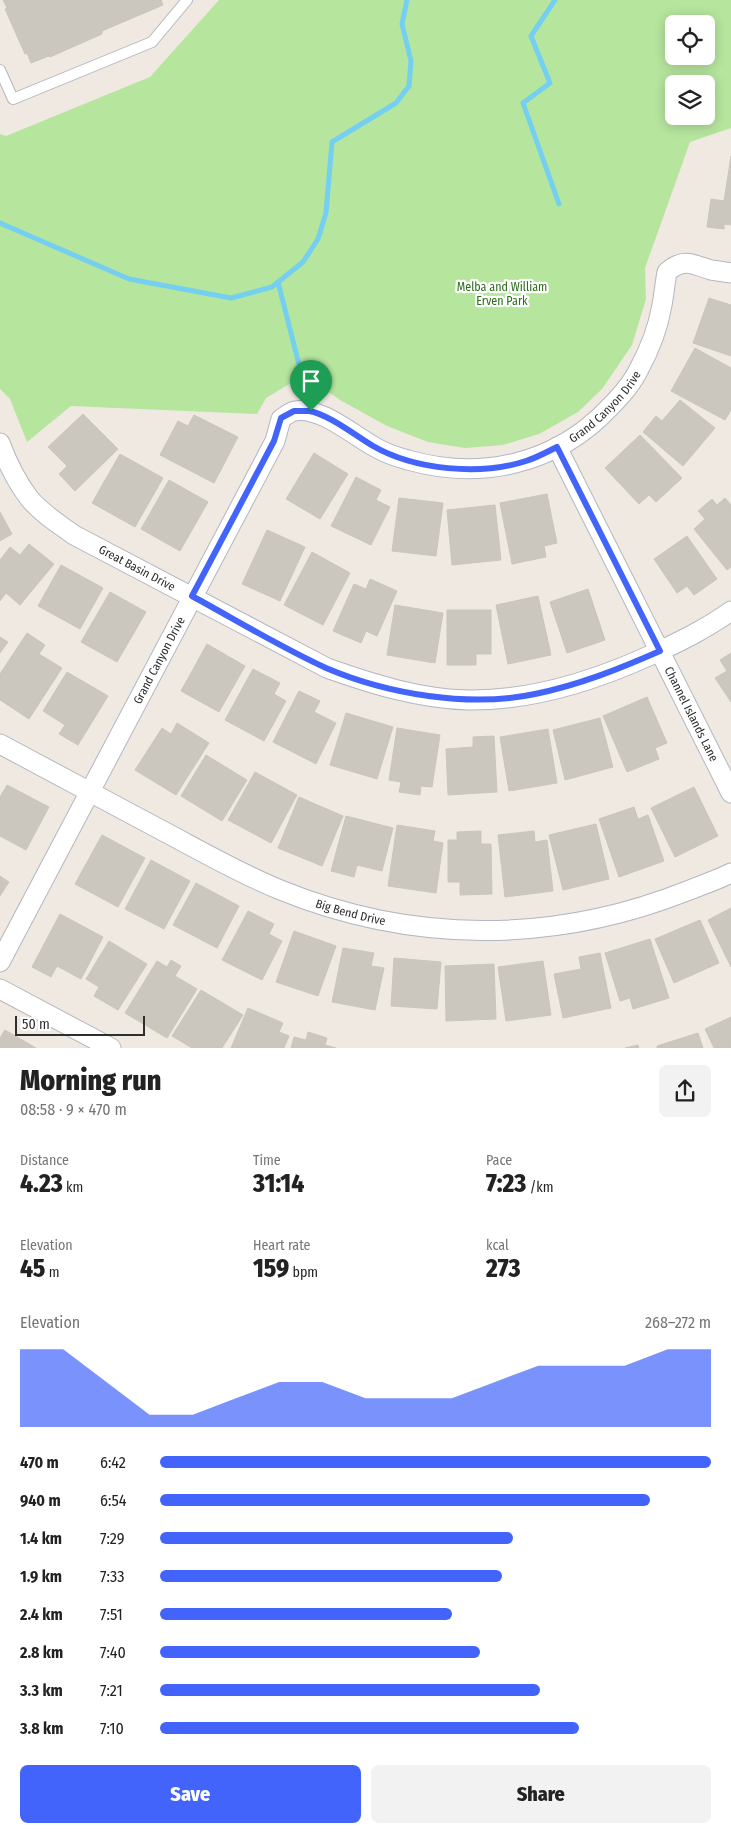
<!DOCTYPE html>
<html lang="en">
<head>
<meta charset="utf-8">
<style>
  body { margin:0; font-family:"Fira Sans Condensed",sans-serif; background:#f2f2f2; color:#222; height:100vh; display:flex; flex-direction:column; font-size:19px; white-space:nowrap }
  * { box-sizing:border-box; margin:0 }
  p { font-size:16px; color:#767676 }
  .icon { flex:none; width:28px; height:28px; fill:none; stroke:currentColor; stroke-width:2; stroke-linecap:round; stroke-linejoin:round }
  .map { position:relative; height:1048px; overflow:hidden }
  .drawer { display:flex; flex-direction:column; background:#fff; flex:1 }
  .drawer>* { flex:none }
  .buttons { position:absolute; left:665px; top:15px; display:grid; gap:10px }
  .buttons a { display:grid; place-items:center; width:50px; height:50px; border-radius:8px; background:#fff; box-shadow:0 2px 12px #0003; font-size:25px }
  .scale { position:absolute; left:15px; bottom:12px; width:130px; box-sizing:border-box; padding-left:5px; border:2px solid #2e2e2e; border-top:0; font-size:14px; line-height:18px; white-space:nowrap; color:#2e2e2e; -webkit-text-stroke:4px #fff; paint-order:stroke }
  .pin { position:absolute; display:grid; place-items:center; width:42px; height:42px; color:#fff; margin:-51px -21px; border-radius:50% 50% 50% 0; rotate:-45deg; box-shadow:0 0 5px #0007 }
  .pin .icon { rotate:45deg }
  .round { display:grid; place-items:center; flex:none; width:52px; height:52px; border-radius:8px; background:#f2f2f2 }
  .headline { display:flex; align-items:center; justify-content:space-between; height:85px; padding:0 20px }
  h1 { font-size:28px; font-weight:800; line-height:38px }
  .figures { display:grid; grid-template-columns:repeat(3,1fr); gap:8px; height:85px; padding:5px 20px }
  .figures div { display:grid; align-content:center }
  .figures b { font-size:25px; font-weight:800 }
  .figures small { font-size:14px; font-weight:400 }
  .figures p { font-size:14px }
  .chart { height:140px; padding:10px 20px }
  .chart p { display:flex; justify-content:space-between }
  .chart svg { width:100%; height:90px; margin-top:5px; fill:#4264fb; opacity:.7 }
  .action { display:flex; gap:10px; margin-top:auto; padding:10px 20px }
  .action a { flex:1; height:58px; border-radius:8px; background:#4264fb; color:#fff; font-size:20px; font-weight:800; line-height:58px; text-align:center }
  .action a+a { background:#f2f2f2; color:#222 }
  ul { padding:0 20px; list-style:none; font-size:16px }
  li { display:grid; grid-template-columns:80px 60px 1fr; align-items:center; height:38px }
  li i { height:12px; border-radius:6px; background:#4264fb }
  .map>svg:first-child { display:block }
  .green { fill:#b6e59e; fill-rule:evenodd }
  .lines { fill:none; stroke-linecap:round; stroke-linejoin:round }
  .stream { stroke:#75cff0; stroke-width:5 }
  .building { fill:#cbc7bf; stroke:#cbc5ba }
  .lane-casing { stroke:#b4b7c1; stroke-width:12 }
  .street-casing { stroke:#b4b7c1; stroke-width:21 }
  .lane { stroke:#fff; stroke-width:10 }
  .street { stroke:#fff; stroke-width:19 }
  .route-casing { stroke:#fff; stroke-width:10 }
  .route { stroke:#4264fb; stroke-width:6 }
  .labels { text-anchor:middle; stroke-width:4.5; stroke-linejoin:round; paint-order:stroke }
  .park-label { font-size:12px; fill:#2c6e1b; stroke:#fff }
  .street-label { font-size:12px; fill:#2e2e2e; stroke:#fff }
</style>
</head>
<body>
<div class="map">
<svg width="731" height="1048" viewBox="0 0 731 1048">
  <rect width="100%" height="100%" fill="#efe9e1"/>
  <!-- green -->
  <path class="green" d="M219 0H731V128L690 142 645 268 646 299 632 345 602 389 578 412 539 434 503 445 465 448 428 442 387 426 340 400 315 382 291 383 266 398 257 414 71 406 27 442 10 399 0 389V134L6 136 150 77ZM674 24H706V56H674ZM674 84H706V116H674Z"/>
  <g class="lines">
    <!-- stream -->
    <path class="stream" d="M555 0 531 36 550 83 523 103 559 204
      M0 223 129 279 231 298 272 287 303 262 318 239 326 213 332 142 396 103 409 86 411 61 402 24 407 0
      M278 282 304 384"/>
  </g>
  <!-- building -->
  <path class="building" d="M3 0H161L163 5 102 31V34L50 57 49 56 31 63 27 53 25 54 5 9 7 8Z
    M731 156V225L724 224V229L707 227 711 199 724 201Z
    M709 298 731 305V356L693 343Z
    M695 348 731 368V410L725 420 671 391Z
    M680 400 715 428 683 466 643 432 656 416 662 421Z
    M83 414 118 449 75 491 59 474 67 466 48 447Z
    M194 415 238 437 214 483 160 455 178 421 188 426Z
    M640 435 682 478 656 502 649 495 639 504 605 468Z
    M314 453 348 474 320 519 286 499Z
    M120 454 163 478 135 527 92 503Z
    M356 477 381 490 376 500 390 507 371 545 331 526Z
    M169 480 208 502 180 551 141 529Z
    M547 494 557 543 544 546 546 557 512 564 500 503Z
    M399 498 443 503 436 556 392 551Z
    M725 498 731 505V567L727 570 694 529 705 519 698 511 712 499 717 505Z
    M495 505 501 560 452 565 447 510Z
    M0 512 12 534 0 541Z
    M267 530 305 547 280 601 242 584Z
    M687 536 717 579 694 595 687 586 677 593 654 559Z
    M29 544 54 564 20 605 6 593 0 601V560L10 547 20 555Z
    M312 552 350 573 323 625 284 605Z
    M61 565 103 588 80 629 38 606Z
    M370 579 397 591 377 636 366 631 361 643 333 631 354 584 366 589Z
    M588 589 605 640 567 653 550 602Z
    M110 592 146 612 117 662 81 642Z
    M538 596 551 655 508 664 496 605Z
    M395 605 443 613 435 663 387 655Z
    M447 610H491V654H476V665H447Z
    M27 633 45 645 39 654 62 668 29 719 0 700V674Z
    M0 637 8 642 0 653Z
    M207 644 245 666 219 712 181 691Z
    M731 653V702L715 678 727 671 720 660Z
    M253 669 280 683 274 694 286 701 264 741 225 720Z
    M67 672 108 696 78 745 59 734 65 725 43 711Z
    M299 691 320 701 314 712 336 723 316 764 273 742Z
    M647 697 667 743 655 748 659 759 627 772 603 716Z
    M346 713 393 727 377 779 330 765Z
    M600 718 613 767 565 780 553 730Z
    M177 723 209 743 176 795 135 770 162 728 171 734Z
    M397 728 440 735 432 787 421 786 420 795 399 792 401 782 389 780Z
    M548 729 557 783 509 791 500 737Z
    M494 736 497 792 448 795 446 749 473 747V737Z
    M206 755 247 780 222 821 181 796Z
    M255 772 297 795 271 843 228 820Z
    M7 785 49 807 26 850 0 836V797Z
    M694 787 718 836 675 857 651 808Z
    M299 797 343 816 322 866 278 848Z
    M634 807 638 819 648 815 664 861 619 877 599 819Z
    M346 816 393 828 382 871 357 865 354 877 331 871Z
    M596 824 609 879 563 890 549 835Z
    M397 825 435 831 433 841 443 843 436 893 388 886Z
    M481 831V844H491L492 894 460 895V882H448V840H457V832Z
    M534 831 535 842 547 840 553 891 505 897 498 835Z
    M102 835 145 858 118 907 75 884Z
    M151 860 190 881 164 929 125 909Z
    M0 876 9 882 0 896Z
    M196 883 239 906 217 948 173 925Z
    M731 908V967L708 920Z
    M248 911 274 924 269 934 282 941 262 980 222 960Z
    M60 914 103 937 81 979 57 966 51 977 32 967Z
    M700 920 719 963 674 983 655 939Z
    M294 931 336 946 318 996 276 982Z
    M650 939 669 998 633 1009 630 998 620 1001 605 953Z
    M109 941 147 964 118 1010 94 996 99 987 86 979Z
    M343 948 374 953 371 966 384 968 375 1010 332 1002Z
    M600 953 611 1008 563 1018 554 974 581 969 579 957Z
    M394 958 441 962 437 1009 391 1006Z
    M171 960 181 966 175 976 197 989 167 1038 125 1013 157 961 167 967Z
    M543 961 551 1015 506 1021 498 967Z
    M494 964 496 1019 446 1021 445 966Z
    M201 990 243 1015 222 1048H192L172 1036Z
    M248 1008 283 1023 279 1032 289 1036 284 1048H231Z
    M731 1017V1048H714L705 1029Z
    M5 1030 36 1048H0V1038Z
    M308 1032 327 1038 325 1045 336 1048H291L294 1037 306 1040Z
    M698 1033 703 1048H657V1046Z
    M638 1045 639 1048H625Z"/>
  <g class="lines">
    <defs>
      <path id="lane" d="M0 70 13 99 152 42 187 0"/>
      <g id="street">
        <path id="s1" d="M0 443C7 462 17 482 29 498 41 513 59 524 74 535L327 668C372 684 420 699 468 700 532 701 594 681 651 655 679 642 706 629 731 611"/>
        <path id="s2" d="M557 447 731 793"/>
        <path id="s3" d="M0 744C54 773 109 802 163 831 201 851 239 873 278 889 412 944 553 944 687 891 702 885 717 880 731 873"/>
        <path id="s4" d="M0 962 275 441 281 419C285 416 290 412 295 411 319 406 352 434 373 446 383 452 396 457 408 460 481 481 556 464 609 408 621 396 632 384 639 369 650 349 658 328 662 305 664 294 665 283 667 272 684 257 694 265 711 270 718 271 725 272 731 273"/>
        <path d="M0 989 111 1048"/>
      </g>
    </defs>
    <!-- lane casing -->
    <use href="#lane" class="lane-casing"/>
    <!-- street casing -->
    <use href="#street" class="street-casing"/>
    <!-- lane -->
    <use href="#lane" class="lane"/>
    <!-- street -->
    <use href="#street" class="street"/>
  </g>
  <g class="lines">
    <defs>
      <path id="route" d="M294 411C299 411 304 411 309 411 328 414 356 436 373 446 415 470 480 476 526 461 536 458 547 452 557 447L660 651C619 669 579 685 535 694 469 708 387 694 326 668 280 647 236 620 192 596L274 441 281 418Z"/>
    </defs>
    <!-- route casing -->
    <use href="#route" class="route-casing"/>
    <!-- route -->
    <use href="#route" class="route"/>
  </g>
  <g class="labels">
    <!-- park labels -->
    <g class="park-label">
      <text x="502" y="291">Melba and William<tspan x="502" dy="14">Erven Park</tspan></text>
    </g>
    <!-- street labels -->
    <g class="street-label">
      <text dy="4" stroke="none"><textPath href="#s4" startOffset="970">Grand Canyon Drive</textPath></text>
      <text dy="4" stroke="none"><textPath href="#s1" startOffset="192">Great Basin Drive</textPath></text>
      <text dy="4" stroke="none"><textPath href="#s4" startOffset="341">Grand Canyon Drive</textPath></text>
      <text dy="4" stroke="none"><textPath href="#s2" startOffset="299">Channel Islands Lane</textPath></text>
      <text dy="4" stroke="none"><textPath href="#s3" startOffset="390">Big Bend Drive</textPath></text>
    </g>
  </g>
</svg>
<div class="buttons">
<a><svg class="icon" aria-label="locate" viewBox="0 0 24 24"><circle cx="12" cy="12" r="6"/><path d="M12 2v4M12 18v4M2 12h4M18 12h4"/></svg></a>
<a><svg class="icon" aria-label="layers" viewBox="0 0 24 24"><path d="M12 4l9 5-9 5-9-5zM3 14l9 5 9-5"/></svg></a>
</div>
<div class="scale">50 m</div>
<div class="pin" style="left:311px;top:411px;background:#1e9e55"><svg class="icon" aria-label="arrive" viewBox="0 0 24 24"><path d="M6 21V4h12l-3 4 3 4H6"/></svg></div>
</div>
<section class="drawer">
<div class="headline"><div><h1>Morning run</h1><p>08:58 · 9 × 470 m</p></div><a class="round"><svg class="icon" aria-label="share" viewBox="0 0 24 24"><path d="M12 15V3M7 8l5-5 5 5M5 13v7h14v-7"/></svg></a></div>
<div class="figures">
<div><p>Distance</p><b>4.23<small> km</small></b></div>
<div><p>Time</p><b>31:14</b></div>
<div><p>Pace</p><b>7:23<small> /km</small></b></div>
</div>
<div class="figures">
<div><p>Elevation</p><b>45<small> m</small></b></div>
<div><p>Heart rate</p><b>159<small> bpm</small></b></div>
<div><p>kcal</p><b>273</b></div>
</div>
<div class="chart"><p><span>Elevation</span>268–272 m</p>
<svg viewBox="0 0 160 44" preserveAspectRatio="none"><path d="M0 44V6L10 6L20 22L30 38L40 38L50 30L60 22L70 22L80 30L90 30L100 30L110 22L120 14L130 14L140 14L150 6L160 6V44z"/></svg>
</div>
<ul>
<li><b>470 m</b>6:42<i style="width:100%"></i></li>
<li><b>940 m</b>6:54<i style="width:89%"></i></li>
<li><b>1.4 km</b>7:29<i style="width:64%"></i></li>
<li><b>1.9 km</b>7:33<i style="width:62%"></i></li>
<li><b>2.4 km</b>7:51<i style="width:53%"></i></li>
<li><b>2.8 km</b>7:40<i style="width:58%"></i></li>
<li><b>3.3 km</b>7:21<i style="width:69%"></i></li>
<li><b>3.8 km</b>7:10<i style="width:76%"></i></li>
</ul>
<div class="action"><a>Save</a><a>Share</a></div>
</section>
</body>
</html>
